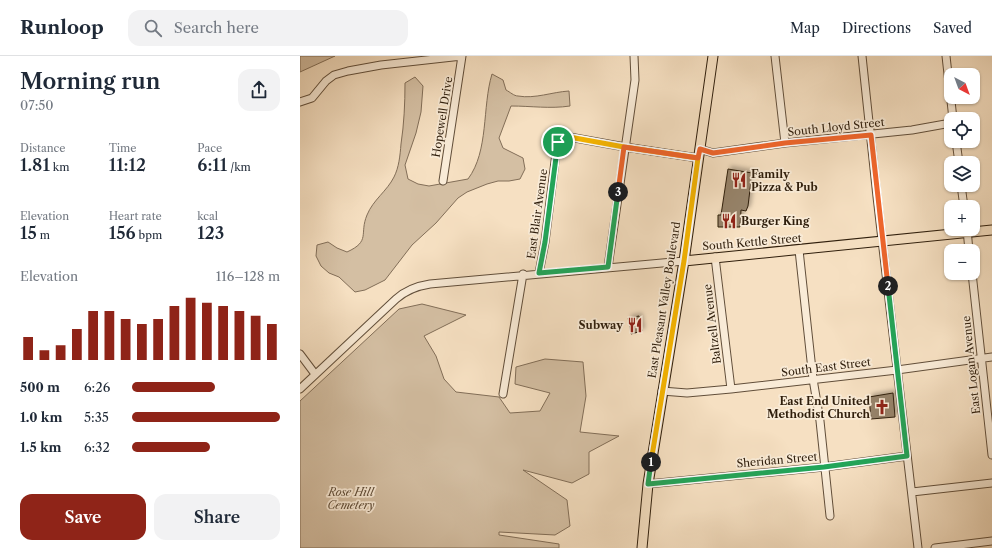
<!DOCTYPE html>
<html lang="en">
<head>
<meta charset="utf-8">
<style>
  body { margin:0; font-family:"Libre Caslon Text",serif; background:#f2f2f3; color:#1f2937; height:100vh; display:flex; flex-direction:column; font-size:15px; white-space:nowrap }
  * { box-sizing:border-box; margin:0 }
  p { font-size:13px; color:#747a83 }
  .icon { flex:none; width:22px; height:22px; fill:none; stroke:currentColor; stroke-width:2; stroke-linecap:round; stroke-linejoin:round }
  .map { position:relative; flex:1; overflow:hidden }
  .panel { display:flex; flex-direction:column; background:#fff; width:300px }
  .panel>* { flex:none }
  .needle { width:26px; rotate:139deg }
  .controls { position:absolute; left:644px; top:12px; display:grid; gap:8px }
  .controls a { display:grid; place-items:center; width:36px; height:36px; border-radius:8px; background:#fff; box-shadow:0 1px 3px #0004; font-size:20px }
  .pin { position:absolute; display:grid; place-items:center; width:34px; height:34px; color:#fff; margin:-17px; border:2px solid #fff; border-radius:50%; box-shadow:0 1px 4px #0007 }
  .km { position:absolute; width:20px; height:20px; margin:-10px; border-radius:50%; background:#222; color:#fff; font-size:11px; line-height:20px; text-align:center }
  .round { display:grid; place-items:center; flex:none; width:42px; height:42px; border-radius:12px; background:#f2f2f3 }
  .summary { display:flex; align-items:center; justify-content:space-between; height:68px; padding:0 20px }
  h1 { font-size:22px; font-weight:600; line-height:30px }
  .metrics { display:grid; grid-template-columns:repeat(3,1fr); gap:6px; height:68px; padding:4px 20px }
  .metrics div { display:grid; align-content:center }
  .metrics b { font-size:17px; font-weight:600 }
  .metrics small { font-size:11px; font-weight:400 }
  .metrics p { font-size:11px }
  .chart { height:112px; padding:8px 20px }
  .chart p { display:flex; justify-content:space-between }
  .chart svg { width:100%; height:72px; margin-top:4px; stroke:#8f2418; stroke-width:6 }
  .primary-button { display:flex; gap:8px; margin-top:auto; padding:8px 20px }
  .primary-button a { flex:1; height:46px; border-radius:12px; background:#8f2418; color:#fff; font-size:16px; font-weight:600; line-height:46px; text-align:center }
  .primary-button a+a { background:#f2f2f3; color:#1f2937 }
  ul { padding:0 20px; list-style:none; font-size:13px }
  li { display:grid; grid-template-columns:64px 48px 1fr; align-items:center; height:30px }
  li i { height:10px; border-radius:5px; background:#8f2418 }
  header { display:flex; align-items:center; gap:24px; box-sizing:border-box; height:56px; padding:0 20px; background:#fff; border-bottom:1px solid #e0e1e3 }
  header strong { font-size:19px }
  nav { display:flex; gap:22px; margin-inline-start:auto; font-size:14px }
  .search { width:280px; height:36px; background:#f2f2f3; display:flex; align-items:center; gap:10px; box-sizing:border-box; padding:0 14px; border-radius:12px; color:#747a83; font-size:15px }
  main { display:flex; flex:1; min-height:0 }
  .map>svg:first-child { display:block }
  .green { fill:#d4bfa3; stroke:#826e58 }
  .building { fill:#96836b; stroke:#2f1e0c; filter:url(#shadow) }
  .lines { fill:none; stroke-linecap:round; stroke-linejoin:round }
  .minor-casing { stroke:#614e3a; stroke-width:9 }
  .major-casing { stroke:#2f1e0c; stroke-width:11 }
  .minor { stroke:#f9ebd7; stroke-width:7 }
  .major { stroke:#f6e0c2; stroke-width:9 }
  .split-1-casing { stroke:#fff; stroke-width:8 }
  .split-2-casing { stroke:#fff; stroke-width:8 }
  .split-3-casing { stroke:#fff; stroke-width:8 }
  .split-4-casing { stroke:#fff; stroke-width:8 }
  .split-1 { stroke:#f5b400; stroke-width:5 }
  .split-2 { stroke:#22a559; stroke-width:5 }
  .split-3 { stroke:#f0652b; stroke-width:5 }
  .split-4 { stroke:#22a559; stroke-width:5 }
  .labels { text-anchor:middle; stroke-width:3.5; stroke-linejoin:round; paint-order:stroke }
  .street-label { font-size:11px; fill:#2f1e0c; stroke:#f9ebd7 }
  .poi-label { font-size:11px; font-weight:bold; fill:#2f1e0c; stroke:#f9ebd7; text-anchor:start }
  .park-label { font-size:11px; font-style:italic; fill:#614e39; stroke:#f9ebd7 }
</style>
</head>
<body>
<header>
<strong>Runloop</strong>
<div class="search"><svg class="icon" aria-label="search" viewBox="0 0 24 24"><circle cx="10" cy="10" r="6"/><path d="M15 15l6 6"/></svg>Search here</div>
<nav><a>Map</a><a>Directions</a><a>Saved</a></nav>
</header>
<main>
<section class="panel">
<div class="summary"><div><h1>Morning run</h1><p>07:50</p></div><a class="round"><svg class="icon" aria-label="share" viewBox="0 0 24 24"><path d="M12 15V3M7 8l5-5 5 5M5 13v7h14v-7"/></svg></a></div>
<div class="metrics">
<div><p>Distance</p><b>1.81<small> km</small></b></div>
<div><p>Time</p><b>11:12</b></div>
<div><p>Pace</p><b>6:11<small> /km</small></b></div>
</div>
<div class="metrics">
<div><p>Elevation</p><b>15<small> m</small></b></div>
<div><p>Heart rate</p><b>156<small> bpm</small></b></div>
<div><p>kcal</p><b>123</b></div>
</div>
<div class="chart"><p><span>Elevation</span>116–128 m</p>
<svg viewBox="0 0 160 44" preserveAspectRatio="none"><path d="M5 44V30M15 44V38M25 44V35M35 44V25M45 44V14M55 44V14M65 44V19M75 44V22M85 44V19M95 44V11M105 44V6M115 44V9M125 44V11M135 44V14M145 44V17M155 44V22"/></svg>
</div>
<ul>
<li><b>500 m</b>6:26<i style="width:56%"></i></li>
<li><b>1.0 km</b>5:35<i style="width:100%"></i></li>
<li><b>1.5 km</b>6:32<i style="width:53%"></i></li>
</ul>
<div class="primary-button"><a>Save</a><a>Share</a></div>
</section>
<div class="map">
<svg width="692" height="492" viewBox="0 0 692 492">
  <defs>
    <filter id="shadow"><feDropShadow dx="3" dy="-3" stdDeviation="2" flood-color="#0004"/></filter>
  </defs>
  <rect width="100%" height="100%" fill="#f6e0c2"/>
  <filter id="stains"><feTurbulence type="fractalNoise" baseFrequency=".005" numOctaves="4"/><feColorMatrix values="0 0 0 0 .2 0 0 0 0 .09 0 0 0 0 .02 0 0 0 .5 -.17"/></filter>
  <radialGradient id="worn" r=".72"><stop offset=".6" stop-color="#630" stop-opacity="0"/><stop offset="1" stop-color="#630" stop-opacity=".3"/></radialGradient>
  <!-- green -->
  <path class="green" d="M0 0H35L0 16Z
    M192 18 203 24 206 34C210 36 214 40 218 40 235 43 252 36 269 35L270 50C250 53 231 50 211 50L199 82 203 92 223 102 225 113 220 123 209 125H198L187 128 167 136 158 142 136 167 112 189 85 224 65 234 55 236 39 221 29 217 21 210 16 200 17 189 28 186 37 192 47 196C71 185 59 178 67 159 73 144 87 135 94 121 99 111 100 100 101 88 104 68 105 48 105 27L115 21 123 30 121 56 116 77 105 109 108 123 118 128 129 130 168 123C189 95 182 51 192 18Z
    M122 248 166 259 124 280 136 300 144 323 156 336 199 341 210 357 240 355 250 337 215 328 216 311 245 303 283 306 286 340 280 376 319 380 289 396V418L272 427 223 414 267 444 270 470 255 479 199 476V479L259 488V492H0V345L99 253Z"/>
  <!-- building -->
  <path class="building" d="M428 113 452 117 448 150 446 155 441 154 440 171H418V159H421Z
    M339 260 342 275 331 278 328 262Z
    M593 337 595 361 571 363 569 341Z"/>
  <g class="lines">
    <defs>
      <path id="minor" d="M475 0 485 87
        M562 0 577 141 618 492
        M646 0 653 63
        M0 46 12 42 26 25 34 19 48 15 81 9 162 0
        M656 85 659 107
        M400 93 413 97 485 87 612 74 651 67
        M143 125 162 0
        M661 129 664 151
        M667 173 669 195
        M499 194 513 323 520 365 530 460
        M415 201 431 333
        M308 211 335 24 334 0
        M239 217 245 186 257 89 259 84 264 80 325 91 398 102
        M672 217 692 399
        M0 298 15 318
        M0 333 96 243C106 234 117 230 130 228L384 205
        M362 335 387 337 431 333 597 314 692 301
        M203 338 223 218
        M348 428 524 411 607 400
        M612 436 692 427
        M635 492 692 485"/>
      <path id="major" d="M384 205 692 174
        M342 492 348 428 384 205 413 0"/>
    </defs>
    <!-- minor casing -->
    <use href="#minor" class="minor-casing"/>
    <!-- major casing -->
    <use href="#major" class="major-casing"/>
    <!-- minor -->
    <use href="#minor" class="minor"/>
    <!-- major -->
    <use href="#major" class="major"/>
  </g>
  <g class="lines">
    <defs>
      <path id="split-1" d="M258 86 264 80 324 91 398 102 384 205 351 406"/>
      <path id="split-2" d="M351 406 348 428 524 411 607 400 588 230"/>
      <path id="split-3" d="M318 136 324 91 398 102 400 93 413 97 485 87 571 79 588 230"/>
      <path id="split-4" d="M258 86 245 186 239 217 308 211 318 136"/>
    </defs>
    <!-- split-1 casing -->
    <use href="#split-1" class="split-1-casing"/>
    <!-- split-2 casing -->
    <use href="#split-2" class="split-2-casing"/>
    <!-- split-3 casing -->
    <use href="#split-3" class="split-3-casing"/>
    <!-- split-4 casing -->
    <use href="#split-4" class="split-4-casing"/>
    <!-- split-1 -->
    <use href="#split-1" class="split-1"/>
    <!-- split-2 -->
    <use href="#split-2" class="split-2"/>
    <!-- split-3 -->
    <use href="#split-3" class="split-3"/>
    <!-- split-4 -->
    <use href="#split-4" class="split-4"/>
  </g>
  <!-- icons -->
  <defs>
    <symbol id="restaurant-bare" viewBox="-9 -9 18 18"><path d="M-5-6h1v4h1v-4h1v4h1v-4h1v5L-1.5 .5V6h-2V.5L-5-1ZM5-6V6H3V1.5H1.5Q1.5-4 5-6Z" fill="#8f2418" stroke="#f9ebd7" stroke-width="2.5" paint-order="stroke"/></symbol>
    <symbol id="church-bare" viewBox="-9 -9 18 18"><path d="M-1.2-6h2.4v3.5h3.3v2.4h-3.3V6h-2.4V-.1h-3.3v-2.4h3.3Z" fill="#8f2418" stroke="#f9ebd7" stroke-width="2.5" paint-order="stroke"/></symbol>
  </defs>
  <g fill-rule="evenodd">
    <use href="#restaurant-bare" x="428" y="113" width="22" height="22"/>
    <use href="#restaurant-bare" x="418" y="154" width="22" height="22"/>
    <use href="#restaurant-bare" x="324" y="258" width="22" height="22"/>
    <use href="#church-bare" x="571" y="340" width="22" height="22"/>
  </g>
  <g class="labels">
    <!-- street labels -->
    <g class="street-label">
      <text transform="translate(142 61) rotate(-81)" y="4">Hopewell Drive</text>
      <text transform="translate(536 71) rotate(-6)" y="4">South Lloyd Street</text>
      <text transform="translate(237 158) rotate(-82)" y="4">East Blair Avenue</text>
      <text transform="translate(452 186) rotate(-5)" y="4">South Kettle Street</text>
      <text transform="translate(364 244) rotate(-81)" y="4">East Pleasant Valley Boulevard</text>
      <text transform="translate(412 268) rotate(-97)" y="4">Baltzell Avenue</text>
      <text transform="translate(671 309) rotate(-96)" y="4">East Logan Avenue</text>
      <text transform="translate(526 311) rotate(-7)" y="4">South East Street</text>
      <text transform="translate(477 404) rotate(-5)" y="4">Sheridan Street</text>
    </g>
    <!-- poi labels -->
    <g class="poi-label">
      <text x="451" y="122">Family<tspan x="451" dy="13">Pizza &amp; Pub</tspan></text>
      <text x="441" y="169">Burger King</text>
      <text x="323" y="273" text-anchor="end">Subway</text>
      <text x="570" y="349" text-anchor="end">East End United<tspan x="570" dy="13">Methodist Church</tspan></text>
    </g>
    <!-- park labels -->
    <g class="park-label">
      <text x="51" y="440">Rose Hill<tspan x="51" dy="13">Cemetery</tspan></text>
    </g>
  </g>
  <rect width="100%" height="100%" filter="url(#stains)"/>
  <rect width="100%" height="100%" fill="url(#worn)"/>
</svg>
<div class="controls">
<a><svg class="needle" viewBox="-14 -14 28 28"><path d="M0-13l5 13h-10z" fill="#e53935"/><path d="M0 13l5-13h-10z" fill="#747a83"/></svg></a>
<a><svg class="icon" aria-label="locate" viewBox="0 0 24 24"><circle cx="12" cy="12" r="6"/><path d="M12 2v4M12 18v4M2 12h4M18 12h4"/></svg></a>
<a><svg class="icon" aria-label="layers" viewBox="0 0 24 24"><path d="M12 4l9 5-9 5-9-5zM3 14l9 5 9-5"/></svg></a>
<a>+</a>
<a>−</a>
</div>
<div class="pin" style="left:258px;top:86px;background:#1e9e55"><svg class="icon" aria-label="arrive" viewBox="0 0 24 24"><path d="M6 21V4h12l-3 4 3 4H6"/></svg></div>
<b class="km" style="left:351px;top:406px">1</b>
<b class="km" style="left:588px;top:230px">2</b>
<b class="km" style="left:318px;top:136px">3</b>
</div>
</main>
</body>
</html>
